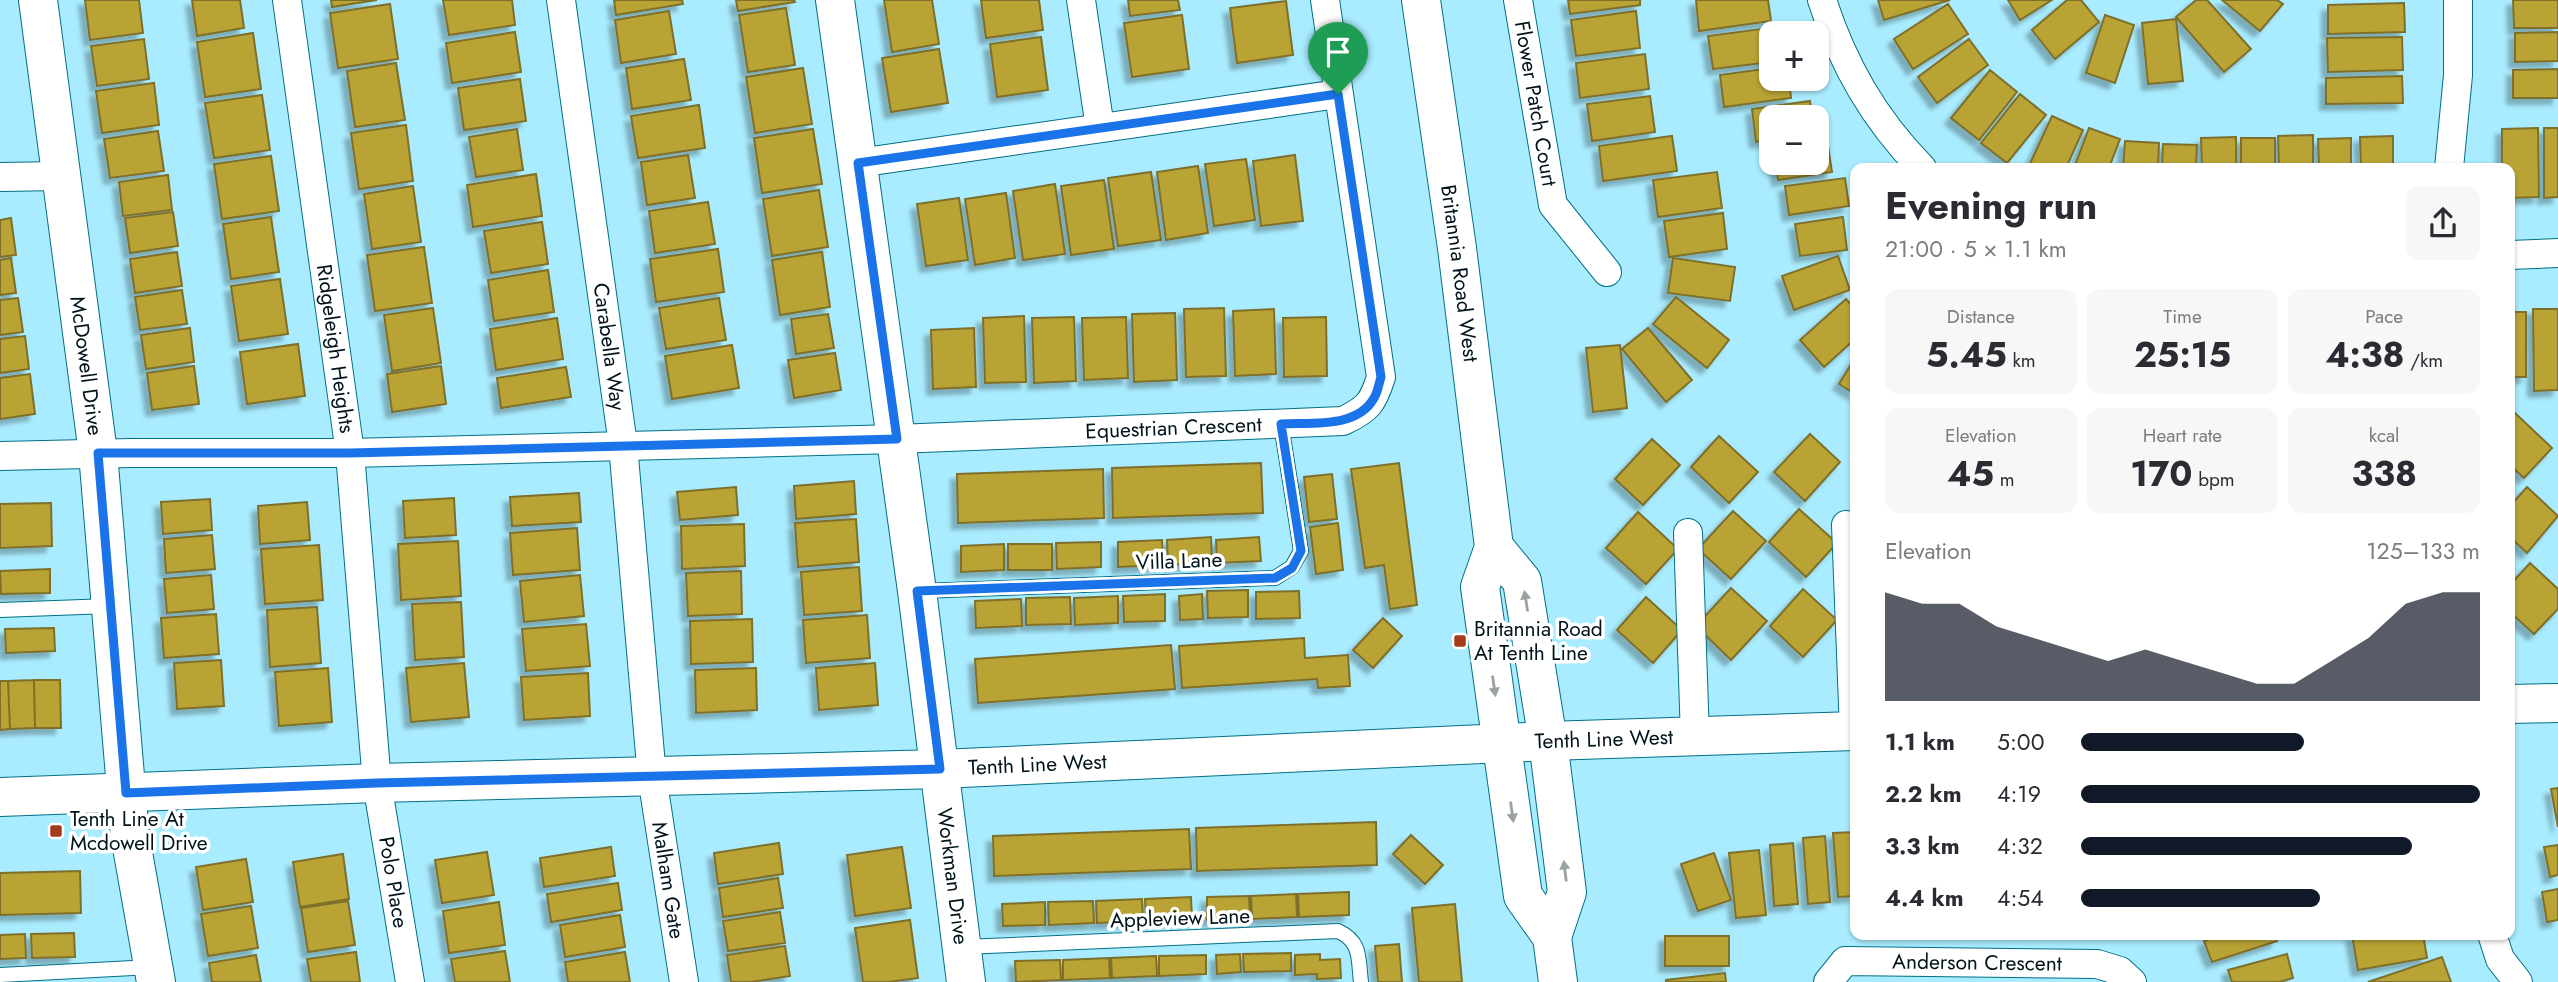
<!DOCTYPE html>
<html lang="en">
<head>
<meta charset="utf-8">
<style>
  body { margin:0; font-family:Jost,sans-serif; background:#f7f7f7; color:#2b2b33; height:100vh; display:flex; flex-direction:column; font-size:26px; white-space:nowrap }
  * { box-sizing:border-box; margin:0 }
  p { font-size:23px; color:#7c7c81 }
  .icon { flex:none; width:38px; height:38px; fill:none; stroke:currentColor; stroke-width:2; stroke-linecap:round; stroke-linejoin:round }
  .map { position:relative; flex:1; overflow:hidden }
  .details { position:absolute; left:1850px; top:163px; width:665px; height:777px; display:flex; flex-direction:column; background:#fff; border-radius:14px; box-shadow:0 2px 5px #0004 }
  .details>* { flex:none }
  .controls { position:absolute; left:1759px; top:21px; display:grid; gap:14px }
  .controls a { display:grid; place-items:center; width:70px; height:70px; border-radius:14px; background:#fff; box-shadow:0 2px 5px #0004; font-size:35px }
  .pin { position:absolute; display:grid; place-items:center; width:60px; height:60px; color:#fff; margin:-72px -30px; border-radius:50% 50% 50% 0; rotate:-45deg; box-shadow:0 0 7px #0007 }
  .pin .icon { rotate:45deg }
  .round { display:grid; place-items:center; flex:none; width:74px; height:74px; border-radius:14px; background:#f7f7f7 }
  .overview { display:flex; align-items:center; justify-content:space-between; height:119px; padding:0 35px }
  h1 { font-size:38px; font-weight:700; line-height:52px }
  .figures { display:grid; grid-template-columns:repeat(3,1fr); gap:10px; height:119px; padding:7px 35px }
  .figures div { display:grid; align-content:center; border-radius:14px; background:#f7f7f7; text-align:center }
  .figures b { font-size:35px; font-weight:700 }
  .figures small { font-size:19px; font-weight:400 }
  .figures p { font-size:19px }
  .chart { height:196px; padding:14px 35px }
  .chart p { display:flex; justify-content:space-between }
  .chart svg { width:100%; height:126px; margin-top:7px; fill:#111827; opacity:.7 }
  ul { padding:0 35px; list-style:none; font-size:23px }
  li { display:grid; grid-template-columns:112px 84px 1fr; align-items:center; height:52px }
  li i { height:18px; border-radius:9px; background:#111827 }
  .map>svg:first-child { display:block }
  .building { fill:#b9a334; stroke:#7e702c; stroke-width:2; filter:url(#shadow) }
  .lines { fill:none; stroke-linecap:round; stroke-linejoin:round }
  .lane-casing { stroke:#026f85; stroke-width:16 }
  .street-casing { stroke:#026f85; stroke-width:30 }
  .secondary-casing { stroke:#026f85; stroke-width:40 }
  .lane { stroke:#fff; stroke-width:14 }
  .street { stroke:#fff; stroke-width:28 }
  .secondary { stroke:#fff; stroke-width:38 }
  .oneway { fill:#99a1a3 }
  .route-casing { stroke:#fff; stroke-width:14 }
  .route { stroke:#1a73e8; stroke-width:9 }
  .poi-dot { fill:#a33c1b; stroke:#fff; stroke-width:2.5 }
  .labels { text-anchor:middle; stroke-width:7; stroke-linejoin:round; paint-order:stroke }
  .street-label { font-size:21px; fill:#00131a; stroke:#fff }
  .poi-label { font-size:21px; fill:#00131a; stroke:#fff; text-anchor:start }
</style>
</head>
<body>
<div class="map">
<svg width="2558" height="982" viewBox="0 0 2558 982">
  <defs>
    <filter id="shadow"><feDropShadow dx="-6" dy="6" stdDeviation="2" flood-color="#0004"/></filter>
  </defs>
  <rect width="100%" height="100%" fill="#a9ecff"/>
  <!-- building -->
  <path class="building" d="M85 0H139L143 33 90 40Z
    M192 0H240L244 28 197 36Z
    M331 0H377L332 7Z
    M443 0H512L515 25 449 35Z
    M614 0H682L683 4 616 15Z
    M736 0H794L795 2 738 11Z
    M884 0H932L939 44 892 52Z
    M981 0H1039L1043 30 986 38Z
    M1128 0H1178L1180 10 1130 16Z
    M1568 0H1640V5L1570 14Z
    M1696 0H1768L1771 21 1699 31Z
    M1878 0H1950L1884 20Z
    M2008 0H2052L2020 20Z
    M2067 0H2081L2099 22 2055 59 2032 30Z
    M2196 0H2207L2251 49 2224 72 2176 17Z
    M2222 0H2277L2283 4 2260 31Z
    M2513 0H2558V28H2514Z
    M1286 1 1293 55 1237 63 1230 8Z
    M2404 3 2405 32 2328 34V5Z
    M390 4 398 59 338 68 330 13Z
    M1948 4 1968 34 1913 69 1894 39Z
    M786 8 795 65 748 72 739 15Z
    M669 11 676 54 621 63 615 20Z
    M1636 11 1640 48 1576 56 1571 20Z
    M1182 15 1189 69 1132 77 1124 23Z
    M2105 15 2134 25 2115 83 2086 73Z
    M2176 19 2183 81 2148 84 2142 23Z
    M1776 27 1777 33H1771V62L1713 69 1708 36Z
    M515 32 521 72 452 83 446 43Z
    M2558 32V61L2515 62V33Z
    M253 33 261 89 205 97 197 42Z
    M1041 37 1048 90 997 97 990 44Z
    M2402 37 2403 70 2328 72 2327 38Z
    M144 39 149 79 97 86 91 46Z
    M1969 39 1988 65 1937 103 1918 77Z
    M939 49 948 103 891 112 882 58Z
    M1645 54 1649 89 1580 98 1576 63Z
    M684 59 691 100 632 109 626 68Z
    M396 63 405 120 355 127 347 71Z
    M803 68 812 124 755 133 746 77Z
    M1771 68V79H1789L1791 98 1724 107 1720 75Z
    M2558 69V98H2513V70Z
    M1990 70 2017 92 1979 140 1951 118Z
    M2402 76 2403 103 2326 104V78Z
    M520 79 526 121 464 130 458 88Z
    M154 83 159 125 102 133 96 91Z
    M2020 94 2046 115 2007 163 1981 143Z
    M262 95 270 150 214 158 205 103Z
    M1650 96 1655 132 1592 141 1587 104Z
    M1810 101 1812 117H1771V140L1756 142 1752 109Z
    M699 105 705 148 638 158 631 116Z
    M2052 116 2083 130 2066 168H2028Z
    M406 125 413 181 359 189 351 133Z
    M2089 128 2120 139 2109 168H2074Z
    M2538 128 2539 197 2510 198V168H2502V129Z
    M2544 128H2558V197L2544 198Z
    M517 129 523 170 476 177 469 137Z
    M813 129 822 184 762 193 754 138Z
    M158 131 164 171 110 178 104 139Z
    M2313 135V168H2279L2278 136Z
    M1672 136 1677 171 1603 181 1599 146Z
    M2393 136V168H2361L2360 137Z
    M2236 137V168H2202L2201 138Z
    M2241 138H2275V168H2241Z
    M2351 138V168H2319L2318 139Z
    M1827 140 1832 172 1778 180 1776 163H1816V142Z
    M2125 141 2159 143 2158 168H2123Z
    M2163 144 2197 145 2196 168H2162Z
    M688 155 695 198 647 205 641 162Z
    M1295 155 1303 221 1261 226 1253 161Z
    M271 156 279 211 222 219 214 164Z
    M1246 159 1255 220 1214 226 1205 164Z
    M1198 166 1208 233 1166 240 1157 172Z
    M1151 172 1161 240 1118 246 1108 178Z
    M1717 172 1722 208 1658 217 1653 180Z
    M536 174 542 216 473 227 467 185Z
    M168 175 172 210 123 216 119 182Z
    M1845 178 1849 206 1789 215 1785 186Z
    M1104 180 1114 249 1071 255 1061 186Z
    M1055 184 1065 254 1023 260 1013 191Z
    M413 186 421 242 372 249 364 194Z
    M819 190 828 247 772 256 763 199Z
    M1006 193 1015 258 975 265 965 199Z
    M959 198 968 260 926 266 917 204Z
    M708 202 715 244 655 253 649 211Z
    M173 212 178 246 130 253 125 218Z
    M1723 213 1727 249 1669 257 1664 221Z
    M271 217 279 272 231 279 223 224Z
    M1843 217 1847 250 1800 256 1795 224Z
    M11 218 16 255 0 257V220Z
    M542 222 548 264 491 273 484 231Z
    M424 247 432 303 375 311 367 255Z
    M718 249 724 292 656 302 650 259Z
    M177 252 182 286 135 293 130 259Z
    M822 252 830 307 780 315 772 260Z
    M1838 256 1850 290 1794 310 1782 276Z
    M11 258 16 293 0 295V260Z
    M1673 258 1735 267 1730 301 1668 293Z
    M548 270 554 312 494 321 488 280Z
    M280 279 288 334 239 341 231 286Z
    M182 290 187 324 140 330 135 297Z
    M1676 297 1729 340 1707 368 1653 324Z
    M18 298 23 332 0 335V300Z
    M719 298 726 340 666 349 659 308Z
    M1846 299 1855 309V339L1824 367 1800 340Z
    M433 308 441 363 392 371 384 315Z
    M1224 308 1226 376 1186 377 1184 309Z
    M1274 309 1276 374 1235 376 1233 311Z
    M2533 309H2558V390L2534 391Z
    M2510 312H2526V377H2510Z
    M1175 313 1177 380 1134 382 1132 314Z
    M828 314 834 348 796 354 791 319Z
    M1024 316 1026 382 985 383 983 318Z
    M1074 317 1076 381 1034 383 1032 318Z
    M1126 317 1128 378 1084 380 1082 318Z
    M1326 317 1327 376 1284 377 1283 318Z
    M557 318 563 359 496 370 490 329Z
    M190 328 194 362 146 369 141 335Z
    M974 328 976 387 933 389 931 330Z
    M1648 328 1692 380 1666 402 1622 349Z
    M25 336 29 369 0 373V339Z
    M298 344 305 396 247 404 240 352Z
    M732 345 739 388 672 399 665 356Z
    M1620 345 1627 408 1593 412 1586 348Z
    M835 353 841 390 794 398 788 360Z
    M1855 358V394L1839 384Z
    M194 366 199 404 152 410 147 373Z
    M441 366 446 404 392 412 387 374Z
    M566 367 571 397 501 408 497 378Z
    M30 374 35 414 0 419V378Z
    M2515 413 2552 448 2524 478 2510 465V419Z
    M1810 434 1840 462 1805 501 1774 472Z
    M1719 436 1758 472 1729 503 1691 467Z
    M1652 439 1680 465 1643 505 1615 479Z
    M1261 463 1263 513 1113 518 1112 468Z
    M1399 463 1417 605 1390 609 1384 565 1365 568 1351 469Z
    M1103 469 1104 518 958 523 957 474Z
    M1332 474 1337 519 1309 522 1304 477Z
    M854 481 856 514 796 519 794 486Z
    M736 487 738 515 680 520 677 492Z
    M2527 487 2558 516 2527 553 2510 537V506Z
    M579 493 581 522 512 526 510 497Z
    M454 498 456 535 405 538 403 501Z
    M210 499 212 530 163 534 161 502Z
    M307 502 310 540 260 544 258 506Z
    M51 503 52 546 0 548V504Z
    M1799 509 1837 543 1806 577 1769 542Z
    M1733 511 1766 541 1731 579 1698 549Z
    M1638 512 1678 549 1646 584 1606 548Z
    M856 519 859 562 798 567 795 523Z
    M1338 523 1343 570 1316 574 1310 527Z
    M744 524 745 566 682 569 681 526Z
    M577 528 580 570 513 575 510 533Z
    M212 535 215 569 166 573 164 539Z
    M1211 537 1212 563 1168 565 1167 540Z
    M1259 537 1261 561 1217 563 1216 540Z
    M1162 540 1163 565 1118 567V542Z
    M458 541 461 596 401 600 398 544Z
    M1101 542V567L1057 569 1056 543Z
    M1004 544V570L961 572V546Z
    M1008 544H1052V570H1008Z
    M319 545 323 600 265 604 261 549Z
    M2530 563 2558 589V609L2534 634 2510 612V585Z
    M859 567 862 611 804 615 801 572Z
    M50 569V593L1 594 0 571Z
    M741 571 742 614 688 616 686 573Z
    M211 575 214 609 167 613 164 579Z
    M580 575 584 616 524 622 520 581Z
    M1731 588 1767 621 1731 660 1696 626Z
    M1803 589 1837 620 1803 657 1770 626Z
    M1248 590V617L1208 618 1207 591Z
    M1299 591 1300 618 1256 619V592Z
    M1165 594V621L1124 622 1123 596Z
    M1202 594 1203 619 1180 620 1179 596Z
    M1118 596V623L1075 625 1074 598Z
    M1070 597 1071 624 1026 625V598Z
    M1646 597 1682 630 1653 663 1617 630Z
    M1021 599 1022 626 976 628 975 601Z
    M461 602 464 657 415 660 412 604Z
    M317 607 321 663 270 667 267 610Z
    M216 614 219 654 164 658 161 618Z
    M867 615 870 658 806 663 803 620Z
    M1383 618 1402 636 1373 668 1353 650Z
    M752 619 753 662 691 664 690 621Z
    M586 624 590 666 526 671 522 629Z
    M54 628 55 651 6 653 5 629Z
    M1304 638 1305 658 1348 655 1350 686 1318 688 1317 679 1182 688 1179 646Z
    M1171 645 1175 689 978 703 975 659Z
    M221 660 224 706 177 709 174 663Z
    M464 663 469 717 411 722 406 668Z
    M875 663 878 705 819 710 816 668Z
    M328 668 332 722 279 726 275 672Z
    M756 668 757 710 696 713 695 670Z
    M588 673 590 716 524 720 521 677Z
    M34 680H60L61 728H35Z
    M34 680 35 728 10 729 8 681Z
    M0 681H8L10 729 0 730Z
    M2558 788V827L2551 789Z
    M1376 822 1377 865 1197 871 1196 828Z
    M1189 829 1191 869 994 876 993 836Z
    M1855 832V896L1838 897 1833 833Z
    M1411 835 1443 865 1425 884 1393 854Z
    M1825 836 1830 902 1808 904 1803 838Z
    M779 843 783 874 718 884 714 853Z
    M1793 843 1798 904 1774 906 1770 845Z
    M2558 845V875L2550 877 2544 847Z
    M611 847 615 876 544 887 540 858Z
    M902 847 911 908 855 916 847 855Z
    M1759 850 1766 915 1736 918 1729 853Z
    M487 852 494 895 442 903 435 860Z
    M1714 853 1731 900 1698 911 1681 864Z
    M343 854 349 899 300 907 293 862Z
    M246 859 253 902 203 910 196 867Z
    M80 871 81 913 0 915V873Z
    M778 878 783 908 723 917 719 888Z
    M618 883 622 910 551 922 547 894Z
    M2558 889V920L2547 922 2542 892Z
    M1349 892V915L1299 917 1298 894Z
    M1296 894 1297 917 1252 919 1251 896Z
    M1249 896 1250 918 1207 920V897Z
    M1191 897 1192 919 1146 921 1145 899Z
    M1142 899 1143 921 1097 923 1096 901Z
    M348 901 355 945 308 952 301 908Z
    M1093 901 1094 923 1049 925 1048 902Z
    M499 902 505 945 449 953 443 911Z
    M1045 902V925L1003 926 1002 904Z
    M1455 904 1462 982H1419L1412 908Z
    M251 906 258 948 208 956 201 914Z
    M780 912 785 943 728 951 723 921Z
    M620 915 625 947 565 957 560 925Z
    M910 920 918 978 889 982H863L855 928Z
    M74 933 75 957 32 958 31 934Z
    M25 934 26 958 0 959V935Z
    M2223 934H2275L2277 941 2212 962 2204 941Z
    M2423 934 2427 958 2358 970 2352 935Z
    M1665 936H1729V966H1665Z
    M1399 944 1402 982H1378L1375 946Z
    M785 946 790 976 751 982H731L727 955Z
    M505 951 510 982H455L451 959Z
    M356 952 360 982H311L307 959Z
    M625 952 630 982H568L565 962Z
    M1291 953V971L1244 972 1243 954Z
    M1240 954 1241 972 1217 974 1216 955Z
    M1320 954V960L1340 959 1341 978 1317 979V974L1295 975V955Z
    M2287 954 2293 978 2279 982H2232L2228 970Z
    M256 955 261 982H212L209 963Z
    M1206 955V974L1159 976V956Z
    M1156 956 1157 976 1112 978 1111 958Z
    M2442 957 2451 982H2368Z
    M1109 958 1110 978 1063 980V960Z
    M1060 960 1061 980 1016 982 1015 961Z
    M1725 973 1726 982H1666V980Z"/>
  <g class="lines">
    <defs>
      <path id="lane" d="M919 591 1275 578 1292 567 1301 551 1281 424
        M0 610 110 606
        M963 947 1338 931C1362 942 1358 959 1361 982
        M0 975 152 967"/>
      <g id="street">
        <path id="s1" d="M287 0 350 453 377 783 410 982"/>
        <path id="s2" d="M561 0 623 445 652 777 684 982"/>
        <path d="M1081 0 1100 128"/>
        <path id="s3" d="M1518 0 1553 205 1607 272"/>
        <path d="M1822 0C1843 65 1874 119 1922 168"/>
        <path d="M858 163 1338 94"/>
        <path d="M2449 168 2458 75V0"/>
        <path d="M0 177 61 176"/>
        <path d="M2510 255 2558 253"/>
        <path id="s4" d="M0 456 131 453H350L897 439 1343 421C1368 409 1373 403 1381 377L1325 0"/>
        <path d="M1846 525 1854 731"/>
        <path d="M1688 533 1695 737"/>
        <path d="M2492 934 2500 959 2518 982"/>
        <path id="s5" d="M1828 982 1845 961 2097 964 2120 971 2132 982"/>
      </g>
      <g id="secondary">
        <path id="s6" d="M38 0 98 453 130 836 156 982"/>
        <path id="s7" d="M835 0 917 591 966 982"/>
        <path id="s8" d="M1421 0 1457 248 1494 547 1480 587 1523 896 1552 937"/>
        <path d="M1494 547 1522 581 1548 741 1567 892 1552 937 1558 982"/>
        <path d="M2510 704 2558 703"/>
        <path id="s9" d="M0 797 377 783 940 769 1548 741 1855 731"/>
      </g>
    </defs>
    <!-- lane casing -->
    <use href="#lane" class="lane-casing"/>
    <!-- street casing -->
    <use href="#street" class="street-casing"/>
    <!-- secondary casing -->
    <use href="#secondary" class="secondary-casing"/>
    <!-- lane -->
    <use href="#lane" class="lane"/>
    <!-- street -->
    <use href="#street" class="street"/>
    <!-- secondary -->
    <use href="#secondary" class="secondary"/>
  </g>
  <!-- one-way arrows -->
  <defs><path id="oneway-solid" d="M-6-.8H1V-3.2L6.5 0L1 3.2V.8H-6Z" transform="scale(1.75)"/></defs>
  <g class="oneway">
    <use href="#oneway-solid" transform="translate(1526 601) rotate(-99)"/>
    <use href="#oneway-solid" transform="translate(1494 686) rotate(82)"/>
    <use href="#oneway-solid" transform="translate(1512 812) rotate(82)"/>
    <use href="#oneway-solid" transform="translate(1565 871) rotate(-97)"/>
  </g>
  <g class="lines">
    <defs>
      <path id="route" d="M1338 94 1381 377C1379 383 1378 392 1374 398 1357 429 1310 422 1281 424L1301 551 1292 568 1275 578 917 591 940 769 377 783 126 793 98 453H350L897 439 858 163Z"/>
    </defs>
    <!-- route casing -->
    <use href="#route" class="route-casing"/>
    <!-- route -->
    <use href="#route" class="route"/>
  </g>
  <!-- markers -->
  <g class="poi-dot">
    <rect x="1453" y="634" width="14" height="14" rx="3.5"/>
    <rect x="49" y="824" width="14" height="14" rx="3.5"/>
  </g>
  <g class="labels">
    <!-- street labels -->
    <g class="street-label">
      <text dy="7" stroke="none"><textPath href="#s3" startOffset="105">Flower Patch Court</textPath></text>
      <text dy="7" stroke="none"><textPath href="#s8" startOffset="276">Britannia Road West</textPath></text>
      <text dy="7" stroke="none"><textPath href="#s2" startOffset="350">Carabella Way</textPath></text>
      <text dy="7" stroke="none"><textPath href="#s1" startOffset="352">Ridgeleigh Heights</textPath></text>
      <text dy="7" stroke="none"><textPath href="#s6" startOffset="369">McDowell Drive</textPath></text>
      <text dy="7" stroke="none"><textPath href="#s4" startOffset="1174">Equestrian Crescent</textPath></text>
      <text transform="translate(1179 561) rotate(-2)" y="7">Villa Lane</text>
      <text dy="7" stroke="none"><textPath href="#s9" startOffset="1605">Tenth Line West</textPath></text>
      <text dy="7" stroke="none"><textPath href="#s9" startOffset="1038">Tenth Line West</textPath></text>
      <text dy="7" stroke="none"><textPath href="#s7" startOffset="884">Workman Drive</textPath></text>
      <text dy="7" stroke="none"><textPath href="#s2" startOffset="887">Malham Gate</textPath></text>
      <text dy="7" stroke="none"><textPath href="#s1" startOffset="889">Polo Place</textPath></text>
      <text transform="translate(1180 918) rotate(-2)" y="7">Appleview Lane</text>
      <text dy="7" stroke="none"><textPath href="#s5" startOffset="159">Anderson Crescent</textPath></text>
    </g>
    <!-- poi labels -->
    <g class="poi-label">
      <text x="1474" y="636">Britannia Road<tspan x="1474" dy="24">At Tenth Line</tspan></text>
      <text x="70" y="826">Tenth Line At<tspan x="70" dy="24">Mcdowell Drive</tspan></text>
    </g>
  </g>
</svg>
<div class="controls">
<a>+</a>
<a>−</a>
</div>
<div class="pin" style="left:1338px;top:94px;background:#1e9e55"><svg class="icon" aria-label="arrive" viewBox="0 0 24 24"><path d="M6 21V4h12l-3 4 3 4H6"/></svg></div>
<section class="details">
<div class="overview"><div><h1>Evening run</h1><p>21:00 · 5 × 1.1 km</p></div><a class="round"><svg class="icon" aria-label="share" viewBox="0 0 24 24"><path d="M12 15V3M7 8l5-5 5 5M5 13v7h14v-7"/></svg></a></div>
<div class="figures">
<div><p>Distance</p><b>5.45<small> km</small></b></div>
<div><p>Time</p><b>25:15</b></div>
<div><p>Pace</p><b>4:38<small> /km</small></b></div>
</div>
<div class="figures">
<div><p>Elevation</p><b>45<small> m</small></b></div>
<div><p>Heart rate</p><b>170<small> bpm</small></b></div>
<div><p>kcal</p><b>338</b></div>
</div>
<div class="chart"><p><span>Elevation</span>125–133 m</p>
<svg viewBox="0 0 160 44" preserveAspectRatio="none"><path d="M0 44V6L10 10L20 10L30 18L40 22L50 26L60 30L70 26L80 30L90 34L100 38L110 38L120 30L130 22L140 10L150 6L160 6V44z"/></svg>
</div>
<ul>
<li><b>1.1 km</b>5:00<i style="width:56%"></i></li>
<li><b>2.2 km</b>4:19<i style="width:100%"></i></li>
<li><b>3.3 km</b>4:32<i style="width:83%"></i></li>
<li><b>4.4 km</b>4:54<i style="width:60%"></i></li>
</ul>
</section>
</div>
</body>
</html>
